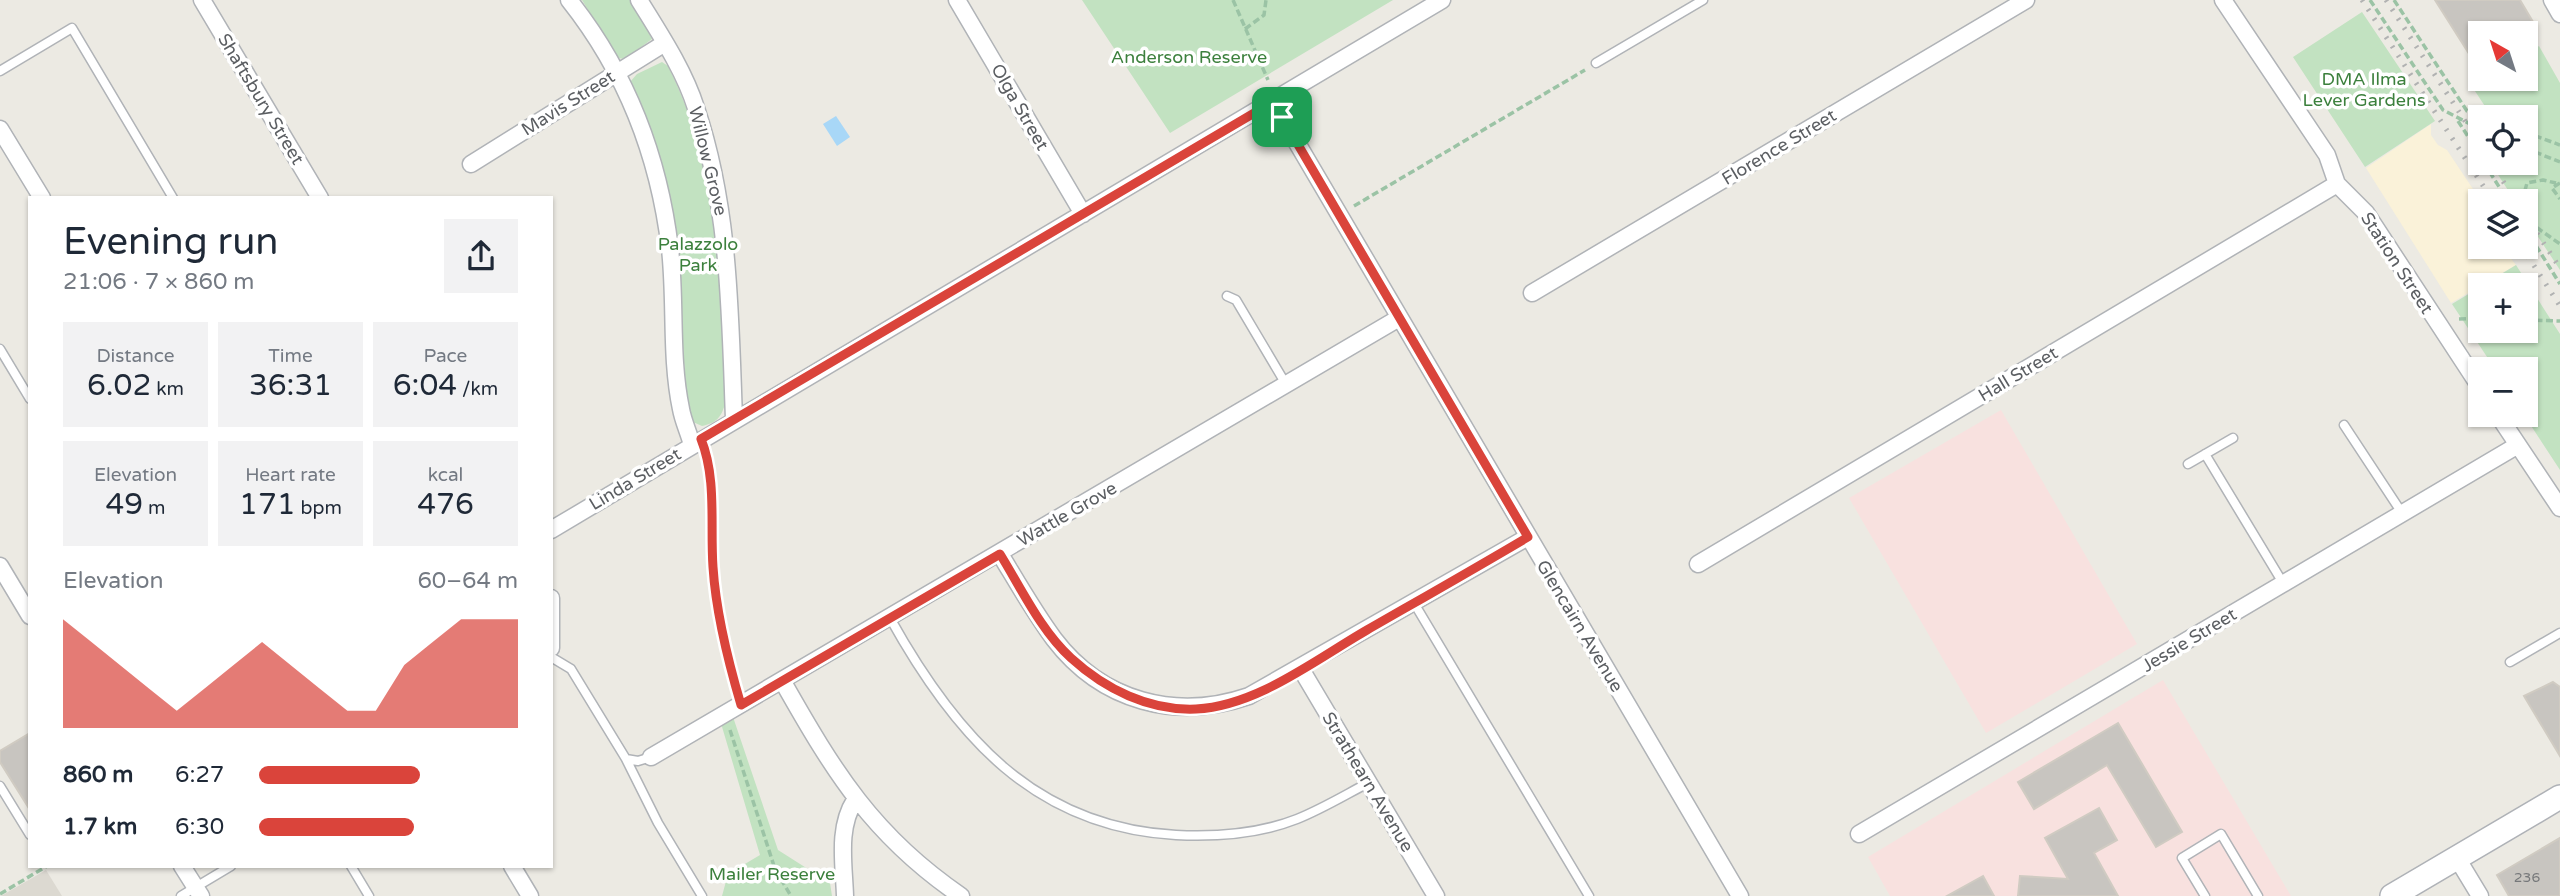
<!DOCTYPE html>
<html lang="en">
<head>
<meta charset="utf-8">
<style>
  body { margin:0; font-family:"Varela Round",sans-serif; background:#f2f2f3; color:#1f2937; height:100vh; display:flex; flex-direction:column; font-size:26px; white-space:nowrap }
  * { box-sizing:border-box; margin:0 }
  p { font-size:23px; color:#747a83 }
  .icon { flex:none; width:38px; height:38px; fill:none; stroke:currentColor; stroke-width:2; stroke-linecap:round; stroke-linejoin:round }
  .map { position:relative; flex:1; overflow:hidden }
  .drawer { position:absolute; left:28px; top:196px; width:525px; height:672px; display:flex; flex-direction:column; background:#fff; border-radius:0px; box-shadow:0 2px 5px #0004 }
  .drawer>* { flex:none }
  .needle { width:46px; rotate:321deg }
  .fabs { position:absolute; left:2468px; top:21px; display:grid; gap:14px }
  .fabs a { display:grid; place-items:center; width:70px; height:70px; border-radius:0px; background:#fff; box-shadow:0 2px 5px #0004; font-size:35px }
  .pin { position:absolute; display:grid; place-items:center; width:60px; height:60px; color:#fff; margin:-30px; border-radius:14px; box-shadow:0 4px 10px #0006 }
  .round { display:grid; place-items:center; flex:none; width:74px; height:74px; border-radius:0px; background:#f2f2f3 }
  .overview { display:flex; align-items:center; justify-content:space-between; height:119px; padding:0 35px }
  h1 { font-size:38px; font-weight:600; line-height:52px }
  .stats { display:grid; grid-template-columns:repeat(3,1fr); gap:10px; height:119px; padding:7px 35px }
  .stats div { display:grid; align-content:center; border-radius:0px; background:#f2f2f3; text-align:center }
  .stats b { font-size:30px; font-weight:600 }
  .stats small { font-size:19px; font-weight:400 }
  .stats p { font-size:19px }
  .chart { height:196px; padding:14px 35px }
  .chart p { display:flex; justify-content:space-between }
  .chart svg { width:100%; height:126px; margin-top:7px; fill:#da443b; opacity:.7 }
  ul { padding:0 35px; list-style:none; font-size:23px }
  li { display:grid; grid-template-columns:112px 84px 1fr; align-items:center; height:52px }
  li i { height:18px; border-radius:9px; background:#da443b }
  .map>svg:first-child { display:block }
  .commercial { fill:#faf2d9 }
  .education { fill:#dcd9d1 }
  .medical { fill:#f8e1df }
  .green { fill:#c2e2c1 }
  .water { fill:#a8d7f7 }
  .building { fill:#c8c5c0; stroke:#d0cbc2; stroke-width:2 }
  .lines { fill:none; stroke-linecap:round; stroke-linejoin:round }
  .service-casing { stroke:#b0b3b7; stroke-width:11 }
  .minor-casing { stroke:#b0b3b7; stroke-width:19 }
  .secondary-casing { stroke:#afb2b7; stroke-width:26 }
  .path { stroke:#9bc3a5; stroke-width:3.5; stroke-dasharray:7 3.5; stroke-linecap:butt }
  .service { stroke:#fff; stroke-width:8 }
  .minor { stroke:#fff; stroke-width:16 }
  .secondary { stroke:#fff; stroke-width:23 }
  .rail { stroke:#b1b2b2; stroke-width:5; stroke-dasharray:2 9; stroke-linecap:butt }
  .route-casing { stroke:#fff; stroke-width:14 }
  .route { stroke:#da443b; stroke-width:9 }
  .labels { text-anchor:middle; stroke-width:7; stroke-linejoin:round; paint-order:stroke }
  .number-label { font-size:14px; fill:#76787a }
  .park-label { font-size:18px; fill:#3c803d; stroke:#fff }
  .street-label { font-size:18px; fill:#5b5e62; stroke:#fff }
</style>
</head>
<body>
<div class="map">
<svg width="2560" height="896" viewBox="0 0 2560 896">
  <rect width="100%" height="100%" fill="#eceae3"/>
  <!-- commercial -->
  <path class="commercial" d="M2431 124V135L2438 145 2447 150 2481 201 2480 247H2502L2516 265 2451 303 2366 168Z"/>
  <!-- education -->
  <path class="education" d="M46 870 62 896H1Z"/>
  <!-- medical -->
  <path class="medical" d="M2001 410 2137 644 1986 733 1849 498Z
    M2163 680 2291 896H1890L1868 857Z"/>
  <!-- green -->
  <path class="green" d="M582 0H631L652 39 625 59 617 58Z
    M1082 0H1393L1170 133Z
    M2362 12 2435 121 2365 167 2293 57Z
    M2539 46 2560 83V270L2525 217V201H2515L2493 167 2499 163H2525V117H2492L2473 88 2487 79H2525V55Z
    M662 62 668 66C720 170 729 290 725 404 721 418 716 423 702 426L693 422 688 414 674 229 657 149 630 82 637 74Z
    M2516 265 2560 334V470L2524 415 2525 369H2495L2452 304 2480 287V331H2525V285H2483Z
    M732 714 778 850 830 883 832 896H722L728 874 760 855 720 720Z"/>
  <!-- water -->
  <path class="water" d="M836 116 850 137 837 146 823 124Z"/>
  <!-- building -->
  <path class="building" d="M2435 0H2520L2533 22 2514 33H2480V71Z
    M2553 682 2560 687V756L2524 696Z
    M2118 723 2182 832 2156 847 2107 765 2034 809 2018 782Z
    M30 733V810L0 762V751Z
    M2099 808 2117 840 2094 853 2118 896H2018L2020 876 2068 879 2045 838Z
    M2560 838V896H2509L2497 875Z
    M1983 876 1994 896H1947Z"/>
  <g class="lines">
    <defs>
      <path id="service" d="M1596 63 1703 0
        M0 71 72 28 173 198
        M1227 296 1236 300 1287 386
        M0 349 30 399
        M2344 425 2402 513
        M2205 454 2283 583
        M2188 464 2233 438
        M1414 603 1589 896
        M890 618C955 735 1034 827 1176 835 1217 837 1259 834 1297 819 1322 809 1345 795 1368 783
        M551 657 571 669 626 759 638 761 651 757
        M2510 662 2560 633
        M626 759 658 823 702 896
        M0 786 30 835
        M351 866 369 896
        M181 896 231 866
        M2205 896 2182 858 2221 834 2258 896"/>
      <path id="minor" d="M202 0 320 198
        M569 0C627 73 659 157 670 249 676 302 670 357 681 409 683 421 689 433 692 445
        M639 0C660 34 684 70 696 108 730 209 730 314 734 419
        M957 0 1083 214
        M2223 0 2327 155 2337 184 2366 213 2480 387
        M2552 0 2560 14
        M1273 102 1740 896
        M0 129 42 198
        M471 164 665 43
        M1532 293 2026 0
        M2498 415 2560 508
        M551 530 1442 0
        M1000 554C1017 582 1034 612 1054 639 1102 702 1176 721 1249 696L1528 537
        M1698 564 2337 184
        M0 566 30 616
        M551 598V648
        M1301 669 1436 896
        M783 682C834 772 873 836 961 896
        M651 757 1399 318
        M1859 834 2518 445
        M2457 858 2480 896
        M182 866 201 896
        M512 866 530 896
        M845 896C844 864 837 828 855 800"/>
      <path id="secondary" d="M2392 896 2560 797"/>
    </defs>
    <!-- service casing -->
    <use href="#service" class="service-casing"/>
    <!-- minor casing -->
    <use href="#minor" class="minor-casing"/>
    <!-- secondary casing -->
    <use href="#secondary" class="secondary-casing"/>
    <!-- path -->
    <path class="path" d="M1233 0 1268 80
      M2370 0 2443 110 2480 129
      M2394 0 2467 111 2485 117
      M1245 29 1264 15 1266 0
      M2458 121 2480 155
      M2525 132 2560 145
      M2525 148 2560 162
      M2484 163 2508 201
      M2560 183 2552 188 2560 199
      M2522 201 2527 183 2543 180 2556 183
      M1354 206 1585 70
      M2525 210 2536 227 2560 244
      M2525 228 2560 284
      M2459 319 2480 318
      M2525 320 2560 321
      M708 455 713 569 720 617 736 690
      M730 730 775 869 791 896
      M0 894 47 866"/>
    <!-- service -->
    <use href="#service" class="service"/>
    <!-- minor -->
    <use href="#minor" class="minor"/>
    <!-- secondary -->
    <use href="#secondary" class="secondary"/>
    <!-- rail -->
    <path class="rail" d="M2362 0 2493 201
      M2386 0 2480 144
      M2491 163 2516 201
      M2525 215 2560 268
      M2522 247 2560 306"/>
  </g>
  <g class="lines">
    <defs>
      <path id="route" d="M1273 102 1528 537C1474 569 1421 599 1367 630 1315 660 1257 706 1196 709 1149 711 1105 689 1071 658 1041 631 1021 588 1000 554L741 705C728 661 716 614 713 567 710 525 717 479 701 439Z"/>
    </defs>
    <!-- route casing -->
    <use href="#route" class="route-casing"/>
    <!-- route -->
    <use href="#route" class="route"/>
  </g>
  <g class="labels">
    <!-- number labels -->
    <g class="number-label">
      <text x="2527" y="882">236</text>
    </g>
    <!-- park labels -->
    <g class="park-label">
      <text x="1189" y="63">Anderson Reserve</text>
      <text x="2364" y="85">DMA Ilma<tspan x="2364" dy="21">Lever Gardens</tspan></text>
      <text x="698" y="250">Palazzolo<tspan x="698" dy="21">Park</tspan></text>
      <text x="772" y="880">Mailer Reserve</text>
    </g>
    <!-- street labels -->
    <g class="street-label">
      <text transform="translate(261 99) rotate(59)" y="6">Shaftsbury Street</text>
      <text transform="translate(568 103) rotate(-32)" y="6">Mavis Street</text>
      <text transform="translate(1020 107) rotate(60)" y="6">Olga Street</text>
      <text transform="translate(1779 147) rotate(-31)" y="6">Florence Street</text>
      <text transform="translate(708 161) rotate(76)" y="6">Willow Grove</text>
      <text transform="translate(2397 263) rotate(57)" y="6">Station Street</text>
      <text transform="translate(2018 374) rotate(-31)" y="6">Hall Street</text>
      <text transform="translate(635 479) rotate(-31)" y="6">Linda Street</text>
      <text transform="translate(1067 514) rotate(-30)" y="6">Wattle Grove</text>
      <text transform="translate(1580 626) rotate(59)" y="6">Glencairn Avenue</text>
      <text transform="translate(2189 640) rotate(-31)" y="6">Jessie Street</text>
      <text transform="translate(1368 782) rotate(59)" y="6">Strathearn Avenue</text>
    </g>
  </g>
</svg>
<div class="fabs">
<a><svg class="needle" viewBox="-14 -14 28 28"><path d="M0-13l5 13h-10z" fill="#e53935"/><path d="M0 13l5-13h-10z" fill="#747a83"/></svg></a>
<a><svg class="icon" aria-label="locate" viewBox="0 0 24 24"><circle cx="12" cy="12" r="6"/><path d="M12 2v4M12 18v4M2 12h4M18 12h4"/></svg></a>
<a><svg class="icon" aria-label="layers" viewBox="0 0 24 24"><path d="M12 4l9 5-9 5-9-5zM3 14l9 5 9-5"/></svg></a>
<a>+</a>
<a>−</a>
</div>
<div class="pin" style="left:1282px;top:117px;background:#1e9e55"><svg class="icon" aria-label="arrive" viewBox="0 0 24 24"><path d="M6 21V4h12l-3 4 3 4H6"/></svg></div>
<section class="drawer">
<div class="overview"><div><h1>Evening run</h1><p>21:06 · 7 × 860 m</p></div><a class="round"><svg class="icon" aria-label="share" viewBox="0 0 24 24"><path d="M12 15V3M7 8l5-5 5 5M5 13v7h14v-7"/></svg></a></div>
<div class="stats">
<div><p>Distance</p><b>6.02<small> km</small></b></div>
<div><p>Time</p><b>36:31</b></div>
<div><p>Pace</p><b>6:04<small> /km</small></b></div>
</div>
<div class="stats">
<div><p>Elevation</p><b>49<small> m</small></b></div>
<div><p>Heart rate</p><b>171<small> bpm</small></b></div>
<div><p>kcal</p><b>476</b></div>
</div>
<div class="chart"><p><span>Elevation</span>60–64 m</p>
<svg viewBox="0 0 160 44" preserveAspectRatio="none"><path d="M0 44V6L10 14L20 22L30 30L40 38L50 30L60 22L70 14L80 22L90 30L100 38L110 38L120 22L130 14L140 6L150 6L160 6V44z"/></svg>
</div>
<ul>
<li><b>860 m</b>6:27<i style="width:62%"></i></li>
<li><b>1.7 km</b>6:30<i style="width:60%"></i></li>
</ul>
</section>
</div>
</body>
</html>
